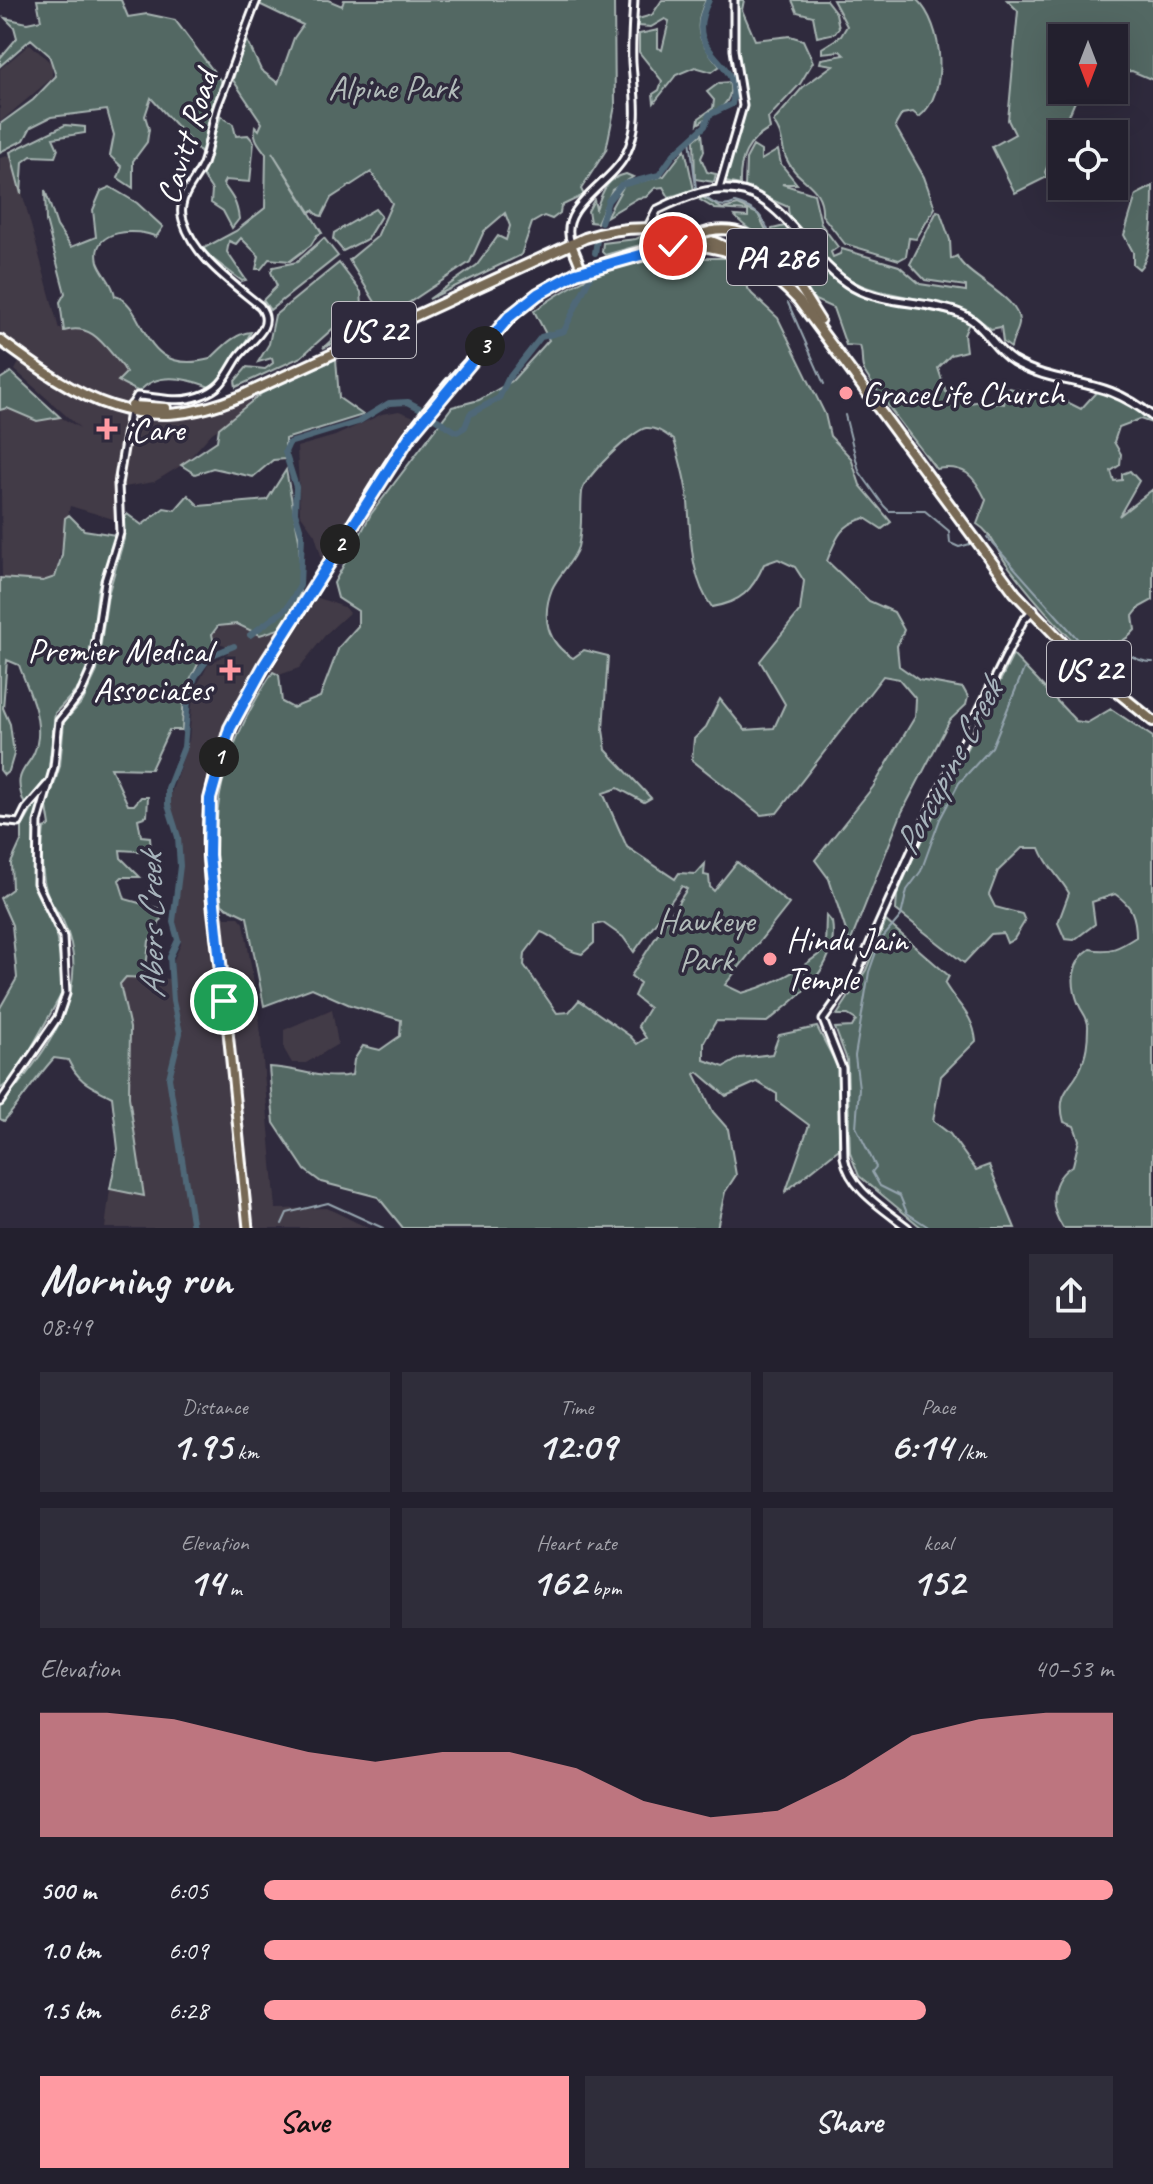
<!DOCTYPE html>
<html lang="en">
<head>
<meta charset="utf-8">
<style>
  body { margin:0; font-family:Caveat,sans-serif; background:#2f2d3a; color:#f1f3f6; height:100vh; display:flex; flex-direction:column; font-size:30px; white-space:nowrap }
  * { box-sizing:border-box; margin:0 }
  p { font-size:26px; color:#a3a3aa }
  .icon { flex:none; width:44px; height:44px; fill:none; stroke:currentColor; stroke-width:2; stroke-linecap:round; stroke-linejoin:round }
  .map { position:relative; height:1228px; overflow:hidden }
  .panel { display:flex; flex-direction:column; background:#23202e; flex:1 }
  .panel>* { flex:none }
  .needle { width:52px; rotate:180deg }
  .controls { position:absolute; left:1048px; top:24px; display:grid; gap:16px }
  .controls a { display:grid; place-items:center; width:80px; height:80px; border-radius:0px; background:#23202e; box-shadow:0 8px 32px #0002,0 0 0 2px #403e4a; font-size:40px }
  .pin { position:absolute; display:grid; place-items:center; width:68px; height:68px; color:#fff; margin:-34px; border:4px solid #fff; border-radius:50%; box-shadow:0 2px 8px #0007 }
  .km { position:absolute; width:40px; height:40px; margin:-20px; border-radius:50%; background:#222; color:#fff; font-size:22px; line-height:40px; text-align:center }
  .round { display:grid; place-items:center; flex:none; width:84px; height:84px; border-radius:0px; background:#2f2d3a }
  .headline { display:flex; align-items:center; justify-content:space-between; height:136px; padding:0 40px }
  h1 { font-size:44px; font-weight:700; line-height:60px }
  .metrics { display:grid; grid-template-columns:repeat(3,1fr); gap:12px; height:136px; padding:8px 40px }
  .metrics div { display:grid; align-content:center; border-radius:0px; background:#2f2d3a; text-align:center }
  .metrics b { font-size:40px; font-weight:700 }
  .metrics small { font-size:22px; font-weight:400 }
  .metrics p { font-size:22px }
  .chart { height:224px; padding:16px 40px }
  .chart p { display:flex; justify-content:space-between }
  .chart svg { width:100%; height:144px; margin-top:8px; fill:#ff9aa2; opacity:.7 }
  .cta { display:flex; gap:16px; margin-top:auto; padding:16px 40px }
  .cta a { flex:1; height:92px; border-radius:0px; background:#ff9aa2; color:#111; font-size:32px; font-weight:700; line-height:92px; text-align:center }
  .cta a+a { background:#2f2d3a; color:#f1f3f6 }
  ul { padding:0 40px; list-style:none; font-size:26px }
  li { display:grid; grid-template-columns:128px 96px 1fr; align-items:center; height:60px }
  li i { height:20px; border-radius:10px; background:#ff9aa2 }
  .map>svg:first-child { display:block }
  .built { fill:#423a46 }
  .green { fill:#526864; stroke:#a8b4b2; stroke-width:2; fill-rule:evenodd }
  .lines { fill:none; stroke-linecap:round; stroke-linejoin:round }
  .stream { stroke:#95a4ae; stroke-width:2 }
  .river { stroke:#4f6878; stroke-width:6 }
  .tertiary-casing { stroke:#fff; stroke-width:11 }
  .secondary-casing { stroke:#fff; stroke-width:12 }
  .primary-casing { stroke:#fff; stroke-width:13 }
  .trunk-casing { stroke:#fff; stroke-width:14 }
  .tertiary { stroke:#2f2a3d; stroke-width:5 }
  .secondary { stroke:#2f2a3d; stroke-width:6 }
  .primary { stroke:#776954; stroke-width:7 }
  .trunk { stroke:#776954; stroke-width:8 }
  .primary-bridge-casing { stroke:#fff; stroke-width:13; stroke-linecap:butt }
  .primary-bridge { stroke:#776954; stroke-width:7 }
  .route-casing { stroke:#fff; stroke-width:16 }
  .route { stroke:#1a73e8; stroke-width:10 }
  .poi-dot { fill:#ff9aa2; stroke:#2f2a3d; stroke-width:3 }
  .labels { text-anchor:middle; stroke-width:7; stroke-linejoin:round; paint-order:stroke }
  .shield { fill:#2f2a3d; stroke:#c1bfc5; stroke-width:2 }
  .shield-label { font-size:32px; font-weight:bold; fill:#fff }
  .park-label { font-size:34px; fill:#b1bbb9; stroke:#2f2a3d }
  .street-label { font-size:34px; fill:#fff; stroke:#2f2a3d }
  .poi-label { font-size:34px; fill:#fff; stroke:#2f2a3d; text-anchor:start }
  .water-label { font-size:36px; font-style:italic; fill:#a7b4bc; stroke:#2f2a3d }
</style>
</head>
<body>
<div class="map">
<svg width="1153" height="1228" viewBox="0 0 1153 1228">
  <rect width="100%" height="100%" fill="#2f2a3d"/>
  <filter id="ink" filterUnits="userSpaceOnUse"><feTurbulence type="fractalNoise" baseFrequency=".0125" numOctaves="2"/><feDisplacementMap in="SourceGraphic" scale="16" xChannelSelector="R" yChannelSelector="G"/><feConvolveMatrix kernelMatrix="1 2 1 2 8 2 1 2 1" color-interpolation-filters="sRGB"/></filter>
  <g filter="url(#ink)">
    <!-- built -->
    <path class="built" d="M30 44 52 64V78L0 122V69Z
      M12 155 59 329 84 327 92 332 123 367 126 373 118 381 141 396 131 406 95 396 59 378 0 335V158Z
      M22 357 108 406 183 413 251 391 248 404 238 416 212 433 185 463 154 482 118 488 120 521 70 506 55 577 43 581 2 579 0 410 7 408 37 421 60 417 80 428 15 370Z
      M399 411 422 420 325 569 315 535 300 514 297 447 335 436 382 414Z
      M310 595 344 607 349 613 327 633 299 668 279 675 263 668 245 699 213 781 208 834 216 917H239L244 923 259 1015 276 1209 327 1208 368 1228H248L237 1148 245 1228H105L110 1189 143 1195 129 1097 130 1028 120 984 126 977 174 979V959L181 944 176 921 182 865 169 799 189 740 193 693 208 665 228 653 225 645 216 642 212 634 227 622 260 635 286 629Z
      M332 1009 338 1044 306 1063H292L284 1049V1030Z"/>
    <!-- green -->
    <path class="green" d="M37 0H121L128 17 147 14 175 20 223 84 201 153 151 98 145 116 149 129 147 142 133 161V188L118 178 122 167 110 156 114 135 107 110 51 117 31 127 24 140 0 152V124L33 100 56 76 49 55 31 39 0 66V58L17 38 14 27 5 18 27 23 41 20Z
      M261 0H328L342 6 344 0H614L615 106 606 150 581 189 584 195 561 206 560 213 552 219 544 216 532 223 521 255 429 299 477 265 498 236 506 240 510 226 505 213 484 231 470 262 404 306 386 309 383 315 349 260 377 237 392 203 371 172 331 198 322 216 318 215 313 210 310 212 272 152 322 233 317 235 311 245 290 261 269 259 261 269H256L259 256 241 238 236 244 229 241 227 252 246 280 242 281 205 253 204 248 236 231 265 208 266 154C259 144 253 139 255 126L259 130 262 123 233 80 245 36 261 70 278 83 294 38 303 25 259 4Z
      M662 0H706C691 30 700 43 720 66L712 72 695 67 676 75 654 103 653 94 659 90 662 81 639 52V34L658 30V48L662 50 669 21 665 19 651 27 638 26V19L652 15Z
      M737 0H744L742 10 755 40 790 36 803 40 813 62 800 84 768 118 770 129C747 141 739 159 740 185L726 182V178L746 108 734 19Z
      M792 0H826L836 13 839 28 835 33 817 37 813 16 797 12Z
      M833 0H917C943 24 950 93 919 117L913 112 902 114 895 126 924 177 935 208 916 239 909 238 906 256 899 260 845 244 822 215C824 184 797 183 786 158 781 145 783 133 773 122L803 87 833 65 820 63 821 59 844 55 840 51 822 53V48L841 36 847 26Z
      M1007 0H1153V80L1132 71 1114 72V38H1062V90H1086L1081 100 1076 99 1045 172 1047 177 1015 193 992 147 1015 134 1008 120 1018 11Z
      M729 82C736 104 712 114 698 124L699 118 713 108 714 100 707 92 719 83Z
      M221 116 233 124 236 136 248 135 254 142 250 182 225 180 223 184C232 196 237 202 239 219L232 228 223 211 211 203 212 190 201 173Z
      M65 125 85 127V133L53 138 58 149 55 157 31 156 23 162 21 194 10 152Z
      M702 133 704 151 701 158 707 172 716 174 714 182 695 179 694 140Z
      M753 146 761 151V160L778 150 781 164 797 184H782L814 194 821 224 838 247 831 252 833 257 840 254 842 249 899 266 920 284 966 291V286L925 280 910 264 937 211 940 212 950 240 951 259 957 256C966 278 1022 297 1019 324 1018 332 1012 339 1011 348L1003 342 1001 327 991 329C957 298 911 301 869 288 845 280 821 259 805 239 797 229 788 220 788 207L745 188 746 159Z
      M685 149 694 190 669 197 663 187 655 188 646 197 638 198 606 217 624 185 664 176Z
      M626 174 633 177 612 190 597 223 590 222 588 211 594 200 596 209C602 195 604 179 626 174Z
      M1153 186C1153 210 1153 256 1139 269L1133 264V252L1124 235 1136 195Z
      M110 187 137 203 163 227 156 237C138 228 90 228 98 262 102 274 113 282 115 296 148 304 138 378 210 359 221 349 234 333 251 332 245 344 220 381 210 387 187 378 156 371 139 392L118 381 126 373 123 367C105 347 93 322 64 331L60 302 65 293 46 221 45 190 57 226 71 247 96 237 93 210 101 191Z
      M702 197 723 209 738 205 758 214 770 238 785 248 786 263C771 240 745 230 735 216L748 217V211L715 209 700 200Z
      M375 209 381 216 367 239 343 251 333 239 334 233Z
      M785 226C829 298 886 301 960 317L969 323 964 335 966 351 951 355 938 368 946 392 963 404 982 401 1004 404 1007 388 1055 396 1081 409 1100 388 1137 408 1153 421 1152 423 1140 419 1119 427 1114 442 1121 454 1120 465 1111 471 1114 481 1122 480V474L1130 471 1139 481 1119 516 1153 489V600L1140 607 1133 616 1135 630C1125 642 1118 644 1103 641L1101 646 1122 655 1113 661 1121 677C1091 669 1026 590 1006 563 995 548 992 533 977 524L986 500C974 475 964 464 936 469 913 438 888 408 867 376 859 365 864 356 860 346L846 345 833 308 815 300 795 274 789 245 771 234 772 229Z
      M647 234V243L605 255 602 252 603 243 636 239Z
      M324 238 338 256 270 310 263 300 277 286 271 272 273 267 297 262Z
      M670 258H726L752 294 778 318 825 414 830 436 851 458 860 485 891 522 882 529 865 518C841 524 836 538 827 561L869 601 894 612 904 630 897 646 899 666 919 680 963 688 968 697 966 705 950 720 902 812 850 943 829 879 815 860 873 787 915 717 916 699 899 679 883 676 777 813 761 815 692 760 694 739 706 727 720 699 745 730 774 728 785 704 760 661 800 611 804 581 795 567 778 559 764 564C752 591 741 602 712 607 690 578 691 536 688 502 686 481 680 460 674 440 665 434 657 427 646 428 633 430 583 478 582 492 580 511 583 527 578 547 573 563 559 573 552 589 541 617 547 643 573 658L584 650 608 656 603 730 606 750 651 798 644 802 618 788 603 793 627 847 675 879 679 873 696 874 705 864 704 875 709 876 710 887 714 891 737 862 789 904 725 985 742 993C770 986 803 969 825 949L826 915 832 922C840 967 798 997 767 1022L716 1021 704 1042V1060L724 1067 740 1058 772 1054 779 1035 817 1027 840 1071 839 1149 786 1191 809 1125 777 1101V1094L757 1082 726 1096 698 1072 695 1074 713 1112 728 1129 736 1175 725 1192 717 1228H403L378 1197 321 1182 305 1170 274 1123 269 1067C301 1068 319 1081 352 1075L354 1060 363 1046 380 1050 400 1036 401 1020 350 1005 312 988 264 1006 247 917 222 905C205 815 223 747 273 672L279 675 282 702 293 708 320 697 339 647 358 626V611L338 598 334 583 371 514 452 407 479 400 512 381 549 340 534 311C580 278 613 262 670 258ZM682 886 687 889 631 976 640 983 634 996 649 1008 638 1026 646 1038 637 1044 630 1036 579 1000 569 1012 557 1013 524 965 525 953 541 932C558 938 563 951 582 954L594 943V925L603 923 623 937 634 952Z
      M339 263 361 292 362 305 346 311 339 323 301 357 236 387 235 381 247 367 265 369 273 363 272 358 258 362 269 344 275 315Z
      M370 304 378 321 323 348Z
      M336 359 339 398 363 415 285 439V459L273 460 253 477 213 468 195 474 181 465 217 441 219 428 262 393Z
      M11 372 60 417 37 421 7 408 0 410V379Z
      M286 470 299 539 300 594 282 628 260 635 237 624 218 626 212 634 215 649 200 660 184 693 182 730H169L151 769 111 768 128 805H134L141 797H148L147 816 138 819 141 836 150 837 151 852 120 850 121 858 140 877H122L119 880 125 899 164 910 155 935 149 941 145 978 126 977 120 984 130 1028 129 1097 144 1196 110 1189 118 1149 112 1097C91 1086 79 1083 68 1060L54 1058C35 1079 23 1099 4 1121L0 1119V1107C42 1056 97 992 63 921 60 914 54 908 50 900 40 879 41 850 44 828L50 826 47 807 60 766 64 722 83 701 97 671 108 595 124 539 123 521 127 514 142 525 164 508 175 510 188 495 199 506 267 500Z
      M69 515 84 530 116 535 98 589 89 669 83 683 55 713 48 776 25 805C8 765 35 771 38 737 40 711 27 688 19 665L7 660 3 708 10 724 14 754 9 771 4 775 0 770V578L43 581 55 577 62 555 65 518Z
      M1013 655 1076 721 1087 723 1111 709 1153 737V1228H1063C1048 1206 1050 1179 1073 1165L1079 1140 1074 1126 1064 1122C1055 1090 1074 1088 1082 1065 1086 1054 1088 1039 1088 1028 1089 1018 1082 1013 1079 1005 1070 984 1071 961 1090 949 1110 953 1119 948 1136 937 1136 917 1132 905 1115 894L1092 902 1095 924 1074 940 1065 939 1058 923 1069 893C1059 876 1047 867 1040 848H1022L998 871 989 895 995 907 1022 914 1025 921 1014 939 1007 943 1003 933 991 934 964 963 896 910 897 895 918 847Z
      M42 800 34 821 33 884 54 924 63 974 61 995 15 1077 0 1089V1008L17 978 12 925 0 898 12 889 11 863 22 839V827L36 803Z
      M886 921 949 976 945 984C958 1006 973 1014 976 1041L941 1076 933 1121 950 1134 976 1170 989 1165 1015 1228H922L859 1176 850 1153 847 1060 835 1028 852 1027 856 1020 848 1015H837L866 970Z"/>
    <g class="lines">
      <!-- stream -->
      <path class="stream" d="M690 139 696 188C708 200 718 211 735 203 758 209 764 217 771 238L782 244 791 266
        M788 303 824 384
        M845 415 859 471 884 506 889 511H925L949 531 950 543 959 547 970 544
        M987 537 1082 644C1114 639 1131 663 1153 662
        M282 1224 287 1213 328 1203 383 1228
        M930 1228 907 1213 900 1196 880 1186 872 1172 876 1167 856 1127 859 1088 855 1056 869 972 880 941 901 916 907 890 921 871 940 819 959 783 992 747 1024 669"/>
      <!-- river -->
      <path class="river" d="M601 222 608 201 621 185 659 175 674 154 705 126 709 115 732 104C744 54 679 58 709 0
        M595 253 597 240
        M431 416 457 432 465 427 470 414 499 398 508 379 541 337 564 331 591 275
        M250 635 286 609 300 586 302 535 295 512 296 487 285 452 289 443 358 422 389 403 408 402 423 410
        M193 1228 169 1078 180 1033 173 1001 170 957 178 940 173 922 180 866 178 837 168 805V788L184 747 188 699 195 677 210 656 234 646"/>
      <defs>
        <path id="tertiary" d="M719 189 743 106 734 50V0
          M571 243C557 207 612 184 626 154 641 124 634 94 632 62 631 42 633 21 634 0
          M0 821 19 823 26 809 47 785
          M0 1102 58 1017 66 994 63 937 37 883 38 822 54 767 59 721 81 693 92 668 105 581 120 533 118 484 131 406 137 396C159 397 178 404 200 396 223 388 226 376 238 357 249 341 277 328 260 306 231 282 194 257 183 220 176 197 196 182 203 164 210 144 211 123 218 104 232 70 243 34 257 0
          M908 1228C884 1209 849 1189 844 1157L842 1068 823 1020 858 970 927 816 1023 621 1034 609"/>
        <path id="secondary" d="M648 228 657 210C683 197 715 183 745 192 789 205 810 262 853 287 885 305 925 300 959 313 984 322 992 348 1013 361 1061 389 1102 374 1153 417"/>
        <path id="primary" d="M710 231C766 220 794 280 820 320
          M668 242 689 237
          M571 243 582 270
          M224 1001C217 933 197 845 214 778 231 709 274 656 309 597 359 511 410 418 482 349 501 331 515 309 538 294 565 275 595 266 626 256 663 245 696 241 733 254
          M225 1002 248 1228"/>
        <path id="trunk" d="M0 340C80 399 140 439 241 396L585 238C665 212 742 241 799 301L1015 593 1084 665 1153 721
          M132 406 166 408
          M224 1001 225 1002"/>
      </defs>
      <!-- tertiary casing -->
      <use href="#tertiary" class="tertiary-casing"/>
      <!-- secondary casing -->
      <use href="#secondary" class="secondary-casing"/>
      <!-- primary casing -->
      <use href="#primary" class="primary-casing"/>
      <!-- trunk casing -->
      <use href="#trunk" class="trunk-casing"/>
      <!-- tertiary -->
      <use href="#tertiary" class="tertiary"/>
      <!-- secondary -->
      <use href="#secondary" class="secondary"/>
      <!-- primary -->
      <use href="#primary" class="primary"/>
      <!-- trunk -->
      <use href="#trunk" class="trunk"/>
      <defs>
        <path id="primary-bridge" d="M689 237 710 231"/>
      </defs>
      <!-- primary-bridge casing -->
      <use href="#primary-bridge" class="primary-bridge-casing"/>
      <!-- primary-bridge -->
      <use href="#primary-bridge" class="primary-bridge"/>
    </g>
  </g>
  <g class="lines" filter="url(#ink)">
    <defs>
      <path id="route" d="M224 1001 209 855 210 799 230 728 265 664 410 436 509 317 538 294 576 273 673 246"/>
    </defs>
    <!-- route casing -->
    <use href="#route" class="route-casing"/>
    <!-- route -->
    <use href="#route" class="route"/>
  </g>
  <!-- markers -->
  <g class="poi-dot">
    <circle cx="846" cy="393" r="8"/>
    <path d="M103 417h8v8h8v8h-8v8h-8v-8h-8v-8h8z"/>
    <path d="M226 658h8v8h8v8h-8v8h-8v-8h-8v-8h8z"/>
    <circle cx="770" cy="959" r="8"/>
  </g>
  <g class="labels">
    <!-- shield labels -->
    <g class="shield">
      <rect x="727" y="229" width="100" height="56" rx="6"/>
      <rect x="332" y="302" width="84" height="56" rx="6"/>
      <rect x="1047" y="641" width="84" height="56" rx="6"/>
    </g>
    <g class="shield-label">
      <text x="777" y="268">PA 286</text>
      <text x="374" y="341">US 22</text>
      <text x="1089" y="680">US 22</text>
    </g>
    <!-- park labels -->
    <g class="park-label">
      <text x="393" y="99">Alpine Park</text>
      <text x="706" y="932">Hawkeye<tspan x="706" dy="39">Park</tspan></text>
    </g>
    <!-- street labels -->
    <g class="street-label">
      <text transform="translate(186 137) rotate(-73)" y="12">Cavitt Road</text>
    </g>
    <!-- poi labels -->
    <g class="poi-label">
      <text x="862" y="405">GraceLife Church</text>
      <text x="125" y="441">iCare</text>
      <text x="212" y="662" text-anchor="end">Premier Medical<tspan x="212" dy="39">Associates</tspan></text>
      <text x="786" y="951">Hindu Jain<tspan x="786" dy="39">Temple</tspan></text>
    </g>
    <!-- water labels -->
    <g class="water-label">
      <text transform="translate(947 767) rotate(-62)" y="13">Porcupine Creek</text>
      <text transform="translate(150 926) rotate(-91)" y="13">Abers Creek</text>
    </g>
  </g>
</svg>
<div class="controls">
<a><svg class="needle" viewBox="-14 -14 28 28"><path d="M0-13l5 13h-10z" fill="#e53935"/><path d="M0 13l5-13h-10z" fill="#a3a3aa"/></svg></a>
<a><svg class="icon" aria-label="locate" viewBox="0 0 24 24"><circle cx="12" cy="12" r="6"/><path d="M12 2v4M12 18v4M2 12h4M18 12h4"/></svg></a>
</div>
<div class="pin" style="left:224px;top:1001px;background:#1e9e55"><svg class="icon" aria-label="arrive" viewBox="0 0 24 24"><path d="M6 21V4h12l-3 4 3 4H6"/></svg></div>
<div class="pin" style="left:673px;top:246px;background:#d93025"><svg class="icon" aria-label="check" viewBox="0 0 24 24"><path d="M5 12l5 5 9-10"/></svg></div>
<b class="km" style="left:219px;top:757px">1</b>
<b class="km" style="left:340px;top:544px">2</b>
<b class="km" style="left:485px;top:346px">3</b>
</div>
<section class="panel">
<div class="headline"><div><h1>Morning run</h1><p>08:49</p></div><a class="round"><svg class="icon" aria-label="share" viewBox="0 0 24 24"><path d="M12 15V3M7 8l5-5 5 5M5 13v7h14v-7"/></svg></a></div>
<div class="metrics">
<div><p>Distance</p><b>1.95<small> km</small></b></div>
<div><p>Time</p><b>12:09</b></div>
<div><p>Pace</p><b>6:14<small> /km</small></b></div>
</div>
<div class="metrics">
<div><p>Elevation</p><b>14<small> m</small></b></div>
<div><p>Heart rate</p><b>162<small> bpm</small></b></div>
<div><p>kcal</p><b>152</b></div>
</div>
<div class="chart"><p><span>Elevation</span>40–53 m</p>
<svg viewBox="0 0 160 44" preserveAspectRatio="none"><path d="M0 44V6L10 6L20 8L30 13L40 18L50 21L60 18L70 18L80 23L90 33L100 38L110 36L120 26L130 13L140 8L150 6L160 6V44z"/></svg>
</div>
<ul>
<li><b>500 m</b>6:05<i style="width:100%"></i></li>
<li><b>1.0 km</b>6:09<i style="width:95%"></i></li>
<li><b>1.5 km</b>6:28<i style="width:78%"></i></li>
</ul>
<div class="cta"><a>Save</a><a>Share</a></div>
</section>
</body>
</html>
